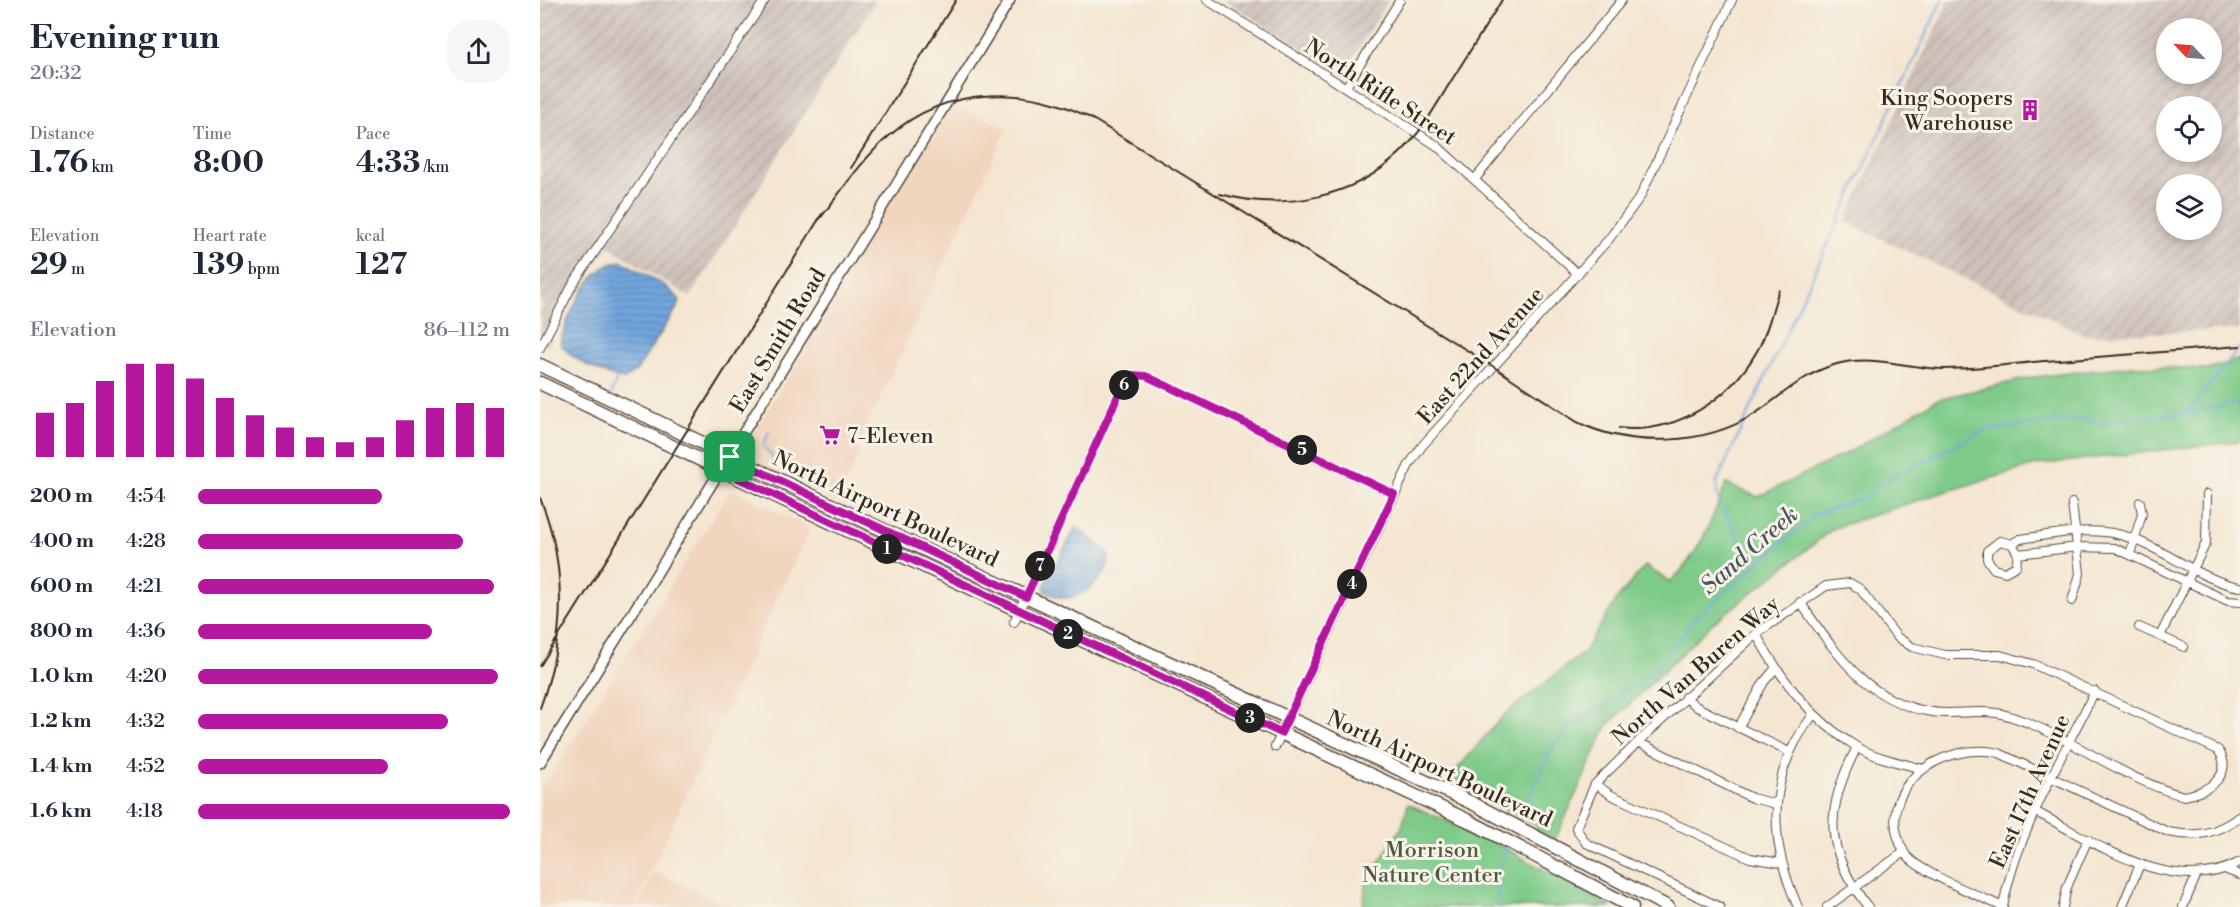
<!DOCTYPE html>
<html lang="en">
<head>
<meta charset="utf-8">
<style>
  body { margin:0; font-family:"Libre Bodoni",serif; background:#f6f6f7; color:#1f2937; height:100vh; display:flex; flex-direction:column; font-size:22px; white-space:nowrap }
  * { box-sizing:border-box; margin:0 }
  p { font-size:20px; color:#747a83 }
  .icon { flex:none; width:33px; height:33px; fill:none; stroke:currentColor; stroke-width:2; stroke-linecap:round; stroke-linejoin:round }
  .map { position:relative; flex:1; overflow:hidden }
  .drawer { display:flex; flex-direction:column; background:#fff; width:540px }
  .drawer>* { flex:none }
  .needle { width:39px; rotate:295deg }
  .fabs { position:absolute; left:1616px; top:18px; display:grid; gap:12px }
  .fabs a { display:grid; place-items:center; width:66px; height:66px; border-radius:50%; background:#fff; box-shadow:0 3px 9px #0003; font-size:30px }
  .pin { position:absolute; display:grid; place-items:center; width:51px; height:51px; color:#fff; margin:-26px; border-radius:12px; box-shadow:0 3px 9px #0006 }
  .km { position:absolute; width:30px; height:30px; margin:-15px; border-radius:50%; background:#222; color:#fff; font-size:16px; line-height:30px; text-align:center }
  .round { display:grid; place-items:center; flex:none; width:63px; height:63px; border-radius:24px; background:#f6f6f7 }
  .headline { display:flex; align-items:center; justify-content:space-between; height:102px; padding:0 30px }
  h1 { font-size:33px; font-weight:700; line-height:45px }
  .stats { display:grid; grid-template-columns:repeat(3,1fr); gap:9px; height:102px; padding:6px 30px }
  .stats div { display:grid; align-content:center }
  .stats b { font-size:30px; font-weight:700 }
  .stats small { font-size:16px; font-weight:400 }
  .stats p { font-size:16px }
  .chart { height:168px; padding:12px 30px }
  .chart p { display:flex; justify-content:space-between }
  .chart svg { width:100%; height:108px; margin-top:6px; stroke:#b5179e; stroke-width:6 }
  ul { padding:0 30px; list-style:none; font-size:20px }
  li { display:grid; grid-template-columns:96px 72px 1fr; align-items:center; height:45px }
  li i { height:15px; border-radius:8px; background:#b5179e }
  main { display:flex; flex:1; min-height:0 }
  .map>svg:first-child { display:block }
  .built { fill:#f1d5bd }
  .industrial { fill:url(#industrial-furrows); fill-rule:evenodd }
  .green { fill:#7ecb89; stroke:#5c7a54; stroke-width:1.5 }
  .water { fill:url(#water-rules); stroke:#56687e; stroke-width:1.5 }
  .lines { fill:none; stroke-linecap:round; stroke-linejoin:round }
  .stream { stroke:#71a5dd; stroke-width:2 }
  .minor-casing { stroke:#574639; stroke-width:10 }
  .tertiary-casing { stroke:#574639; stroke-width:12 }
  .primary-casing { stroke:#574639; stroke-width:15 }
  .minor { stroke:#fff; stroke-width:8 }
  .tertiary { stroke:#fff; stroke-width:9 }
  .primary { stroke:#fff; stroke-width:12 }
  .rail { stroke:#3b2a1e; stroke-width:2 }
  .route-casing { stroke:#fff; stroke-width:12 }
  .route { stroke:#b5179e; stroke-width:8 }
  .labels { text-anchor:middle; stroke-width:6; stroke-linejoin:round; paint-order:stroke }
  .street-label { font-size:22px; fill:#3b2a1e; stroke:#f7f3e8 }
  .poi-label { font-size:22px; fill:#3b2a1e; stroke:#f7f3e8; text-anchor:end }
  .park-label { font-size:22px; fill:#4f5a3e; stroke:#f7f3e8 }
  .water-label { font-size:24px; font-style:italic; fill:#4e5561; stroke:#f7f3e8 }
</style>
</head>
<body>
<main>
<section class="drawer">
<div class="headline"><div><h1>Evening run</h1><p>20:32</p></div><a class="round"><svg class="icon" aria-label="share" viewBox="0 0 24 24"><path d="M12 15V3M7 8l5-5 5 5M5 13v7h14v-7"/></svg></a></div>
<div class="stats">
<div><p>Distance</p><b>1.76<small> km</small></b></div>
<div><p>Time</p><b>8:00</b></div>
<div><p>Pace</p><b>4:33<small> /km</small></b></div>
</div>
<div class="stats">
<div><p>Elevation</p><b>29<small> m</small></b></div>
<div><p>Heart rate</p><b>139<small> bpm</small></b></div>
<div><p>kcal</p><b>127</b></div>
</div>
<div class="chart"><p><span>Elevation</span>86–112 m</p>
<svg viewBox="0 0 160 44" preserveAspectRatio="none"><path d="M5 44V26M15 44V22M25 44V13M35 44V6M45 44V6M55 44V12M65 44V20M75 44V27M85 44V32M95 44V36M105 44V38M115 44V36M125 44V29M135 44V24M145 44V22M155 44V24"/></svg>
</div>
<ul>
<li><b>200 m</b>4:54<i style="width:59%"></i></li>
<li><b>400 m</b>4:28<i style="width:85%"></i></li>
<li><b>600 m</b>4:21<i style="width:95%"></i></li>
<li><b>800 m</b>4:36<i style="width:75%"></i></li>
<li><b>1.0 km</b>4:20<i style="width:96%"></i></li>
<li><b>1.2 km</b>4:32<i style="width:80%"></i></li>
<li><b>1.4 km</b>4:52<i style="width:61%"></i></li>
<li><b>1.6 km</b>4:18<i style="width:100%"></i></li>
</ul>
</section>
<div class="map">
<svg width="1700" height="907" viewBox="0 0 1700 907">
  <defs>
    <pattern id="industrial-furrows" width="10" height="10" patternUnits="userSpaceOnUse" patternTransform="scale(1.5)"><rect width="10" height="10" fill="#cec1ba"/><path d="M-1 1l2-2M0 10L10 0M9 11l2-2" fill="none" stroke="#b2a69f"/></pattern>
    <pattern id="water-rules" width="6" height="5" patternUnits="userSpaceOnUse" patternTransform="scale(1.5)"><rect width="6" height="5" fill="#71a5dd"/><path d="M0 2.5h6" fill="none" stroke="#5e87b3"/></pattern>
  </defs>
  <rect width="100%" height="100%" fill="#f7f3e8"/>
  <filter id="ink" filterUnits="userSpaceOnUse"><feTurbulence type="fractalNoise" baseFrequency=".0167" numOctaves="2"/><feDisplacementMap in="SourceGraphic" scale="12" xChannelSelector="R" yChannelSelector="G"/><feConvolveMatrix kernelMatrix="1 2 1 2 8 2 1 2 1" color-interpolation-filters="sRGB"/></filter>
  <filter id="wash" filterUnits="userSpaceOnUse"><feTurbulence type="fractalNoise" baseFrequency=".008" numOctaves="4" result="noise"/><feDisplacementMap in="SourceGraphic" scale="24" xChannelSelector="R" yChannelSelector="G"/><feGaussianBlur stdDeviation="1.35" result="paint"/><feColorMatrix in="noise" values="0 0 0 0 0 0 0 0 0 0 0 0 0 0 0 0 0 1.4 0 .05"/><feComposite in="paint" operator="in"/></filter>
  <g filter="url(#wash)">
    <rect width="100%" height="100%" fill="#f4e6d1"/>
    <!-- built -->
    <path class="built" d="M413 105 467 129 316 449 320 451 297 502 209 459 203 450 266 349 264 345 327 238 404 116Z
      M191 489 270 528 94 907H0V785H5Z
      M114 872 189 907H97Z"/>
    <!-- industrial -->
    <path class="industrial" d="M0 0H336L150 297 68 246 23 314 8 347 0 343Z
      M684 0H848L803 74Z
      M1409 0H1700L1699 330 1545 335 1305 222ZM1671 28V74H1626V28ZM1671 106V152H1626V106ZM1671 184V230H1626V184Z"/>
    <!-- green -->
    <path class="green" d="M1700 359V441L1496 465 1391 496 1294 528 1172 624 1067 726 1015 840 996 830 998 826 943 798 938 800 904 784 964 715 1044 652 1077 599 1105 566 1130 582C1158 557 1173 518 1186 484L1218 497 1313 450 1398 399 1494 377 1591 366 1667 369Z
      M868 804 952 841 1071 907H823L826 882 862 827Z"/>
    <!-- water -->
    <path class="water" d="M82 261 127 287 140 300 137 308 97 370 85 379C63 375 33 361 20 343 28 315 49 264 82 261Z
      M536 527 567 551C575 571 547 595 529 598 521 599 513 595 506 592L504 586Z"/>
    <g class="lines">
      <!-- stream -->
      <path class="stream" d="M71 395 77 378
        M1647 413 1700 347
        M229 432 223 446 233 457
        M1214 567 1177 496V481L1402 0
        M977 821 1010 752 1026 729 1114 672 1154 619 1274 515 1329 496 1349 478 1445 430 1541 419 1563 424 1582 419 1646 414 1700 402
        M956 907 961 861 967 846"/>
    </g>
  </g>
  <g filter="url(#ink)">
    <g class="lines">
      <defs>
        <path id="minor" d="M667 0 896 145 1038 274
          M806 87 860 0
          M935 179 1082 0
          M0 348 33 284 225 0
          M1532 503 1540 574 1532 601
          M1472 544 1478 554 1476 566 1465 572 1454 569 1447 559V551L1460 541 1472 544 1480 539C1511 535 1546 527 1577 534 1618 543 1660 581 1700 587
          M1478 554 1538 547 1575 548 1688 601 1700 602
          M1590 554 1602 514 1600 502
          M474 622 582 387 593 375 606 376 853 494
          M1599 627 1644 647
          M1216 634C1241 679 1271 720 1317 747 1336 758 1361 763 1383 769
          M1620 636 1666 543 1667 494
          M1145 697 1157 707 1249 752
          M1198 728 1224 682 1235 669
          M1098 742 1212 798 1236 804
          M735 747 869 465 882 446 1069 239 1100 197 1192 0
          M1317 747C1284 811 1284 850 1328 907
          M1055 784 1071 795 1210 858 1241 863
          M1496 812C1555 842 1633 899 1700 862
          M1687 870 1700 875
          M1180 907 1046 843 1036 828 1055 784 1098 742 1216 634 1286 586 1310 583 1320 589 1357 637 1372 647 1405 655H1460L1493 664 1678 750C1696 774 1667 793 1644 796 1591 782 1541 745 1491 724 1480 720 1467 714 1456 713 1435 710 1413 715 1392 712 1327 703 1295 652 1260 602
          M1258 907C1228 840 1226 775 1273 715
          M1287 907 1364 852
          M1463 907C1442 897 1373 870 1364 852 1330 789 1402 740 1459 753L1628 832C1657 838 1676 834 1700 816
          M1463 907C1475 837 1523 755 1555 691
          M1523 907 1527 887 1548 839
          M1582 907 1600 864
          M1643 907 1657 874"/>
        <path id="tertiary" d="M0 763 470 0"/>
        <path id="primary" d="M0 365 360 538 934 804 1128 907
          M0 383 313 533 927 820 1092 907"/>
      </defs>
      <!-- minor casing -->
      <use href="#minor" class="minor-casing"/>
      <!-- tertiary casing -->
      <use href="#tertiary" class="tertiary-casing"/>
      <!-- primary casing -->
      <use href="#primary" class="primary-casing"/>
      <!-- minor -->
      <use href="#minor" class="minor"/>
      <!-- tertiary -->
      <use href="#tertiary" class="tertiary"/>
      <!-- primary -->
      <use href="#primary" class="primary"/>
      <!-- rail -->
      <path class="rail" d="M311 168 416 0
        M680 194C742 211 812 199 860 153 880 134 894 109 908 86 926 57 944 29 962 0
        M278 221C301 192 321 160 349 136 407 85 490 84 556 121L954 367 1037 422C1091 448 1166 446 1216 413 1244 394 1264 373 1297 364 1334 354 1369 369 1405 369 1438 369 1472 364 1505 361 1570 356 1635 351 1700 346
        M1079 428C1136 435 1190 399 1217 351 1228 333 1232 309 1239 290
        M0 498C28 566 25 640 0 708
        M0 666 282 214"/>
    </g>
  </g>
  <g class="lines" filter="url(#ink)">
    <defs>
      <path id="route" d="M593 375 606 376 854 494 741 733 181 470 190 457 486 597 582 387Z"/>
    </defs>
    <!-- route casing -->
    <use href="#route" class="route-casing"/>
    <!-- route -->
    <use href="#route" class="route"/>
  </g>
  <!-- icons -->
  <defs>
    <symbol id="building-bare" viewBox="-9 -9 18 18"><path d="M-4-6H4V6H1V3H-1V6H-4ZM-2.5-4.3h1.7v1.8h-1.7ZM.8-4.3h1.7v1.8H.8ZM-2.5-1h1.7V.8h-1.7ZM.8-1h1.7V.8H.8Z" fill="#b5179e" stroke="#f7f3e8" stroke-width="2.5" paint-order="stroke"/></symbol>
    <symbol id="supermarket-bare" viewBox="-9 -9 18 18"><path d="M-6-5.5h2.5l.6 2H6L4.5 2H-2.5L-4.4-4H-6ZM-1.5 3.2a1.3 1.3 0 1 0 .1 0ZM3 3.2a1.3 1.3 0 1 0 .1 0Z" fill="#b5179e" stroke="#f7f3e8" stroke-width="2.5" paint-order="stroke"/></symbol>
  </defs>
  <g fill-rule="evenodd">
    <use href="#building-bare" x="1475" y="95" width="30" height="30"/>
    <use href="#supermarket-bare" x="275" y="420" width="30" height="30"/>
  </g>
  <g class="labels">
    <!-- street labels -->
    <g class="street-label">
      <text transform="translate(841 91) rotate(33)" y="8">North Rifle Street</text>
      <text transform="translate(237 340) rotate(-59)" y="8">East Smith Road</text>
      <text transform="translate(940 355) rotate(-48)" y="8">East 22nd Avenue</text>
      <text transform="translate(346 508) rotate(25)" y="8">North Airport Boulevard</text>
      <text transform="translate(1155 670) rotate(-41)" y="8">North Van Buren Way</text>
      <text transform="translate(900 768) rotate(25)" y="8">North Airport Boulevard</text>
      <text transform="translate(1489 791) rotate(-66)" y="8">East 17th Avenue</text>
    </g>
    <!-- poi labels -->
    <g class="poi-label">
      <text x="1473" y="105">King Soopers<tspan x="1473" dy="25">Warehouse</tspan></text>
      <text x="307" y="443" text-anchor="start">7-Eleven</text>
    </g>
    <!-- park labels -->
    <g class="park-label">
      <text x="892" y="857">Morrison<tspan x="892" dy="25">Nature Center</tspan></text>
    </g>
    <!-- water labels -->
    <g class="water-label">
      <text transform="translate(1209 550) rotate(-41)" y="8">Sand Creek</text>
    </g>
  </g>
</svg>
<div class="fabs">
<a><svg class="needle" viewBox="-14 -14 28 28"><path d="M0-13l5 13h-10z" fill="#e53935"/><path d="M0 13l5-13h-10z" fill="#747a83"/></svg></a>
<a><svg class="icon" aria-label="locate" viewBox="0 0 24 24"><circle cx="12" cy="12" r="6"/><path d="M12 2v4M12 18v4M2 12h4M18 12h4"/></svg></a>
<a><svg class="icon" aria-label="layers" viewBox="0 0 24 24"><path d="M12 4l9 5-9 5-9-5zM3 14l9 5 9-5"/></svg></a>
</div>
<div class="pin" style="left:190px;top:457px;background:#1e9e55"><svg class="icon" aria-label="arrive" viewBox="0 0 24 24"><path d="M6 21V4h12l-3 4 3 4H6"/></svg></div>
<b class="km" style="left:347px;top:549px">1</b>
<b class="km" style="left:528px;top:634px">2</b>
<b class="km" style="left:710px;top:718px">3</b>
<b class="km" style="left:812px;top:584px">4</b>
<b class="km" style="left:762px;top:450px">5</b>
<b class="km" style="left:584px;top:385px">6</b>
<b class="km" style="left:500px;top:566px">7</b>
</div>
</main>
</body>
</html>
